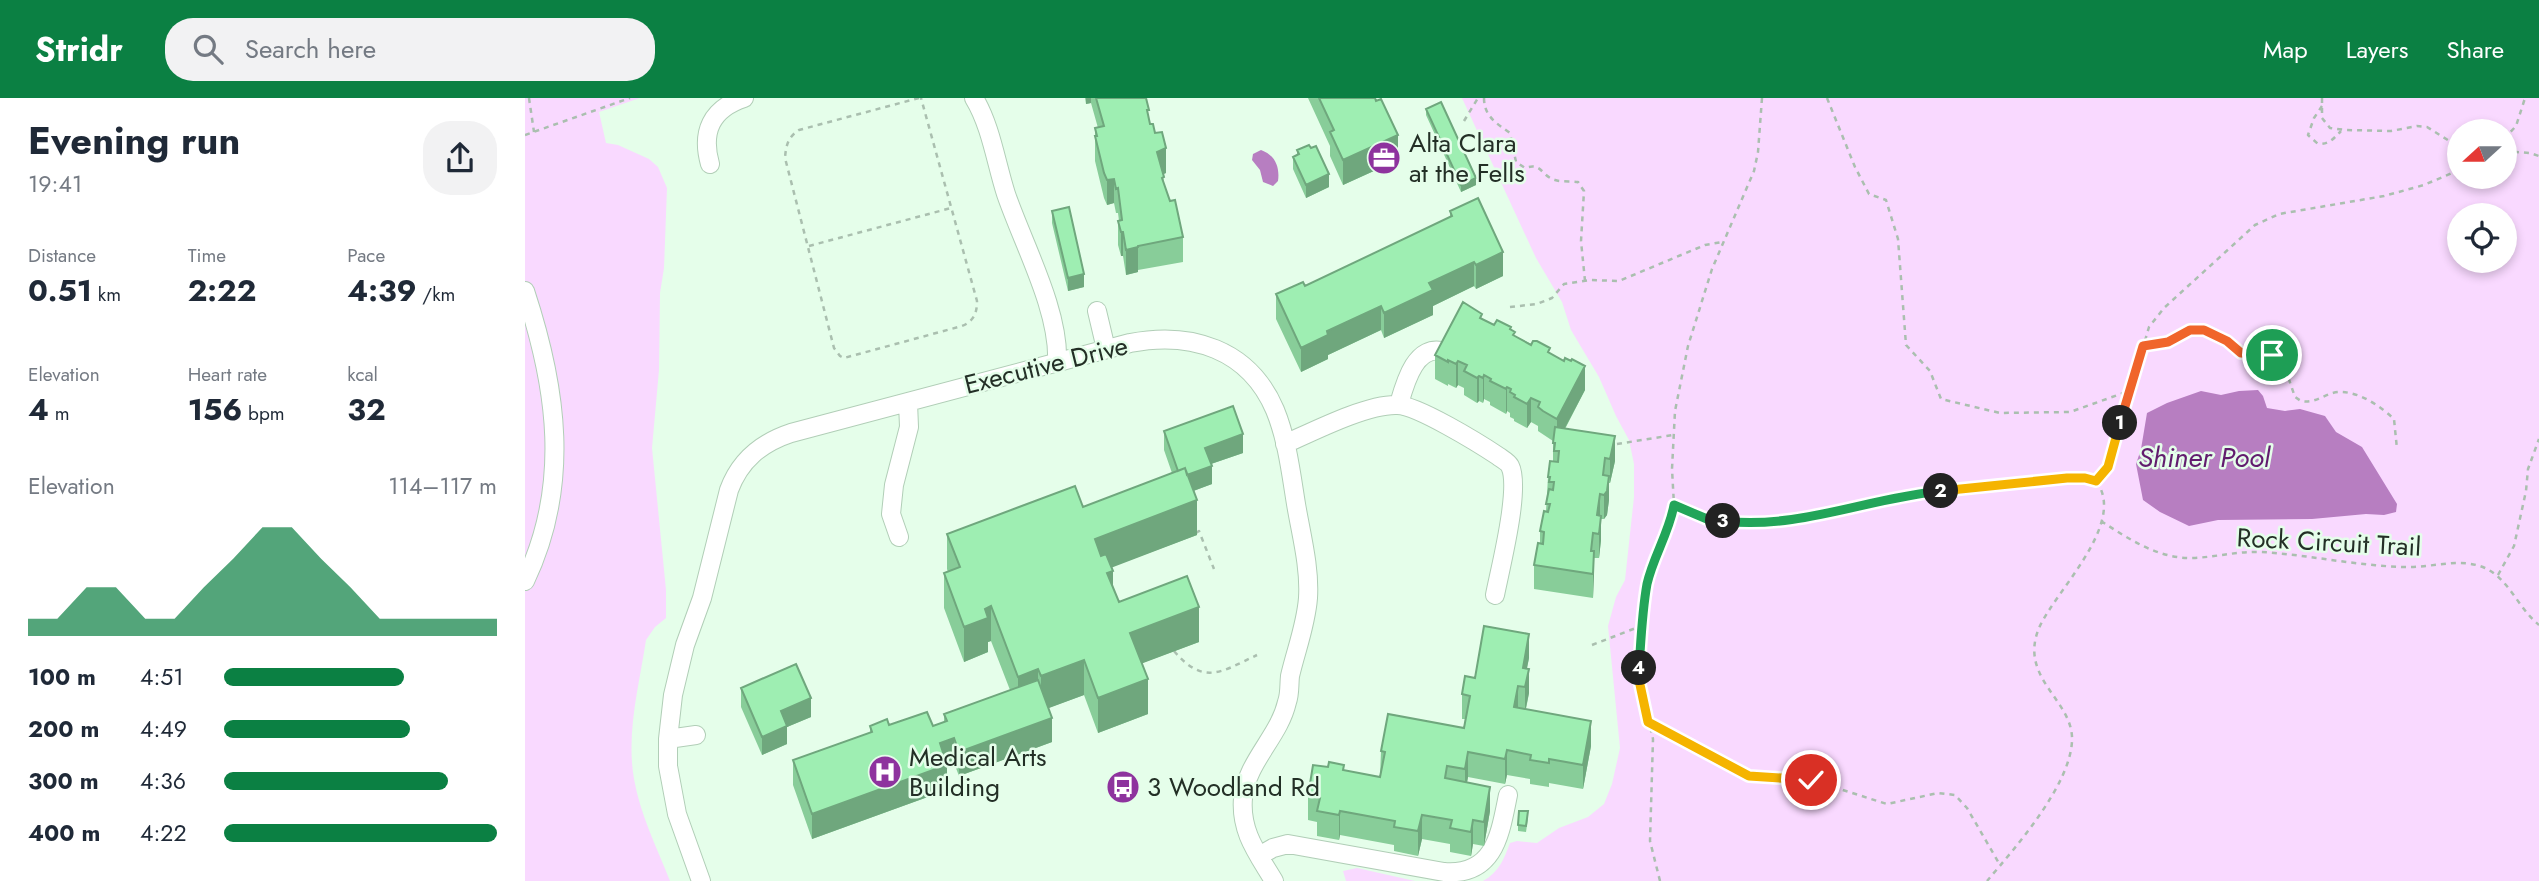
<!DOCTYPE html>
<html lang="en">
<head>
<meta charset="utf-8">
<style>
  body { margin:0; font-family:Jost,sans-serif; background:#f2f2f3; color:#1f2937; height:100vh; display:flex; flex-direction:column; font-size:26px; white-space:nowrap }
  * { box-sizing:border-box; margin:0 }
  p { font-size:23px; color:#747a83 }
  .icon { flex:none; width:38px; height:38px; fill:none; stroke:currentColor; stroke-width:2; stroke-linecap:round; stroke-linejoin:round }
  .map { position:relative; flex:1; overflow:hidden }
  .panel { display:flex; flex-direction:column; background:#fff; width:525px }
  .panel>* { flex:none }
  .needle { width:46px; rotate:249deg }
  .controls { position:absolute; left:1922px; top:21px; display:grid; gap:14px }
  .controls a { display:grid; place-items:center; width:70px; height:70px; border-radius:50%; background:#fff; box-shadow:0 4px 10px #0003; font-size:35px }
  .pin { position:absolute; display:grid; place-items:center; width:60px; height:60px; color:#fff; margin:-30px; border:4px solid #fff; border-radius:50%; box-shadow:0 2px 7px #0007 }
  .km { position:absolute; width:35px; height:35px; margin:-18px; border-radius:50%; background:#222; color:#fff; font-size:19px; line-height:35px; text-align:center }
  .round { display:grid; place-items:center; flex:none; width:74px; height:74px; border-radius:28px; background:#f2f2f3 }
  .headline { display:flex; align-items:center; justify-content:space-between; height:119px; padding:0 28px }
  h1 { font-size:38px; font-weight:700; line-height:52px }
  .metrics { display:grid; grid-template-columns:repeat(3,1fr); gap:10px; height:119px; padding:7px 28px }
  .metrics div { display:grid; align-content:center }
  .metrics b { font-size:30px; font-weight:700 }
  .metrics small { font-size:19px; font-weight:400 }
  .metrics p { font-size:19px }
  .chart { height:196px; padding:14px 28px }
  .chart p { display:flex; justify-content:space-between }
  .chart svg { width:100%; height:126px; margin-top:7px; fill:#0b8043; opacity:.7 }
  ul { padding:0 28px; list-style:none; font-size:23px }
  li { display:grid; grid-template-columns:112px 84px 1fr; align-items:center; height:52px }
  li i { height:18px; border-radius:9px; background:#0b8043 }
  header { display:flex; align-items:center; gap:42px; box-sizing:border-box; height:98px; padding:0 35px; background:#0b8043; color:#fff }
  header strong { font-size:33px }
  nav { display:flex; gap:38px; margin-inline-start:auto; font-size:24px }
  .search { width:490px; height:63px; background:#f2f2f3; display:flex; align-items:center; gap:18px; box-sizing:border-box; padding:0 24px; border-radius:28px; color:#747a83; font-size:26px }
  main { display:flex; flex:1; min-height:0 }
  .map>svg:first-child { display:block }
  .green { fill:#f9d9ff; fill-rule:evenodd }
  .water { fill:#b77ec1 }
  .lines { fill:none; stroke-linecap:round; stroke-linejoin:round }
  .minor-casing { stroke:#b1ceb7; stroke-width:20 }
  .path { stroke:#aabfaf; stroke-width:2.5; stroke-dasharray:5 5; stroke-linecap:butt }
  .minor { stroke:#fff; stroke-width:18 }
  .wall { fill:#88cd99 }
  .shaded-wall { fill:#6fa77d }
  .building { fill:#9eeeb2; stroke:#6fa77d; stroke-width:2 }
  .split-1-casing { stroke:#fff; stroke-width:14 }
  .split-2-casing { stroke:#fff; stroke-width:14 }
  .split-3-casing { stroke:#fff; stroke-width:14 }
  .split-4-casing { stroke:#fff; stroke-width:14 }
  .split-5-casing { stroke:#fff; stroke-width:14 }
  .split-1 { stroke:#f0652b; stroke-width:9 }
  .split-2 { stroke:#f5b400; stroke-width:9 }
  .split-3 { stroke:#22a559; stroke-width:9 }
  .split-4 { stroke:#22a559; stroke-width:9 }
  .split-5 { stroke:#f5b400; stroke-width:9 }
  .labels { text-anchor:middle; stroke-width:5; stroke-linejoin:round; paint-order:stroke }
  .poi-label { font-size:26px; fill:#232f26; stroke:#e5feea; text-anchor:start }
  .street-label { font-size:26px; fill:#232f26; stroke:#e5feea }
  .water-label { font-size:28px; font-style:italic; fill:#621c6e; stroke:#e5feea }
</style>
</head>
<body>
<header>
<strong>Stridr</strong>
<div class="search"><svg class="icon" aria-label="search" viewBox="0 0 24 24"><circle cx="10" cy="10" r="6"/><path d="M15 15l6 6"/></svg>Search here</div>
<nav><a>Map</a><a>Layers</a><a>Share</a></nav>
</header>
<main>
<section class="panel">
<div class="headline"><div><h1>Evening run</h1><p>19:41</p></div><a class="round"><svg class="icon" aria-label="share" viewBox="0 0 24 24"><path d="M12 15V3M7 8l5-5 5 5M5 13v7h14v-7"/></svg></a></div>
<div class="metrics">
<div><p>Distance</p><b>0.51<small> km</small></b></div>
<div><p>Time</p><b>2:22</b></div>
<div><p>Pace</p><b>4:39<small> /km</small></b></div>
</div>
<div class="metrics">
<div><p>Elevation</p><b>4<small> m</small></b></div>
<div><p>Heart rate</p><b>156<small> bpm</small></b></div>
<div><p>kcal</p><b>32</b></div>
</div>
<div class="chart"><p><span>Elevation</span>114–117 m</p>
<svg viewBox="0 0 160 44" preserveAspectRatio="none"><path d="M0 44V38L10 38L20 27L30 27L40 38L50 38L60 27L70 17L80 6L90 6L100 17L110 27L120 38L130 38L140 38L150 38L160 38V44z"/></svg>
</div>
<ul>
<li><b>100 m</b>4:51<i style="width:66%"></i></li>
<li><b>200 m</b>4:49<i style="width:68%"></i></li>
<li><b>300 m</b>4:36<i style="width:82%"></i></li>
<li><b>400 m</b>4:22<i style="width:100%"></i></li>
</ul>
</section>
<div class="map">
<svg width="2014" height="783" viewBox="0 0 2014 783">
  <rect width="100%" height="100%" fill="#e5feea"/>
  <!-- green -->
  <path class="green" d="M0 0H115L74 14 81 45 93 47 124 61 133 69 142 90 139 170 135 195 134 272 127 350 141 492V520L130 529 121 542C114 588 101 635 109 681 115 716 132 750 145 783H0Z
    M937 0H2014V783H958C974 774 979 761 985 745L992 743 1012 745 1034 730 1063 719 1079 706 1087 686 1095 650 1083 528 1091 499 1100 482 1109 399V366L1104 342 1091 318 1074 279 1046 232 1037 204 1011 160ZM1934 33H1979V79H1934ZM1934 117H1979V163H1934Z
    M832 770 890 783H821L818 773Z"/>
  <!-- water -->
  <path class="water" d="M736 52C750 57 755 69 753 83L748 88 738 84 735 72 727 62 728 56Z
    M1733 292 1738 298 1742 310 1760 313 1775 311 1800 318 1811 334 1837 349 1872 406 1871 414 1859 417 1841 416 1787 421 1693 422 1664 428 1635 414 1618 402 1611 366 1616 351 1622 315 1642 305 1676 293 1696 297 1714 293Z"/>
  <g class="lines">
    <defs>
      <path id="minor" d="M449 0C466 28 471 65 481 96 498 146 535 213 532 265
        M185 66C176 34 186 11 219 0
        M0 193C32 290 46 387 0 483
        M572 213 581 251
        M874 306C880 285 891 244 920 254
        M760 346C789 333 842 306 872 307 892 307 955 346 973 358 977 361 983 364 985 368 996 390 975 471 970 497
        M374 439 366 416 369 387 384 329 383 304
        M143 641 171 637
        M734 758 748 750 763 746 919 774C970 778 975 736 983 697
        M176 783 152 716 143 668V641L148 597 160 547 177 500 204 392C215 362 236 345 266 335L605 245C666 233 724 251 750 312 762 341 766 375 771 406 776 436 785 469 783 500 781 527 771 552 765 578 764 587 765 596 762 604 754 639 722 663 718 700 715 734 733 756 749 783"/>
    </defs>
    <!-- minor casing -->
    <use href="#minor" class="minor-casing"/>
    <!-- path -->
    <path class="path" d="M4 0 9 34
      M394 0 274 32C263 39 261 47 260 60L309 250 315 258 319 260 437 228C449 223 452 215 452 203L396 0
      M959 0C959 18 971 25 985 35L991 64 1000 70C1017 64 1016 78 1030 82 1036 84 1046 83 1053 84L1059 93 1056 143 1060 183
      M1237 0 1233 54 1229 73 1187 171 1163 248 1150 313 1147 371 1149 407C1160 412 1172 419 1183 421 1249 437 1324 408 1388 396 1438 387 1491 384 1542 380H1560L1571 383
      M1302 0 1330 69 1344 96 1361 102 1373 141 1381 247 1405 273 1416 301 1475 315 1545 314 1604 293
      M1797 0V20L1805 30 1821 32 1866 33 1892 28 1902 29 1934 49
      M1797 8 1789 20 1783 37 1793 46C1805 46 1808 41 1816 33
      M939 23 953 0
      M0 37 105 0
      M1979 41 1991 28 2000 0
      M1979 53 2005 55 2014 58
      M284 148 426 110
      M985 209 1012 206 1027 200 1039 186 1066 182 1094 183 1180 147 1197 144
      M1618 248 1643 244 1665 232H1679L1702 243 1716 255 1747 257 1758 264 1770 299 1776 303C1791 306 1800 295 1813 294 1834 293 1855 308 1869 321L1872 351
      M1092 346 1148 337
      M1571 383 1583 369 1624 229 1639 210 1730 127 1754 116 1859 98 1899 87 1934 72
      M1576 423C1604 441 1633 461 1668 460 1692 459 1712 453 1737 454 1785 457 1832 468 1880 469 1906 470 1936 459 1960 470 1984 481 1993 510 2014 527
      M671 435 674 433 689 471
      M1973 477 1989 448 2001 393 2003 371 2014 341
      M1067 547 1116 528
      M649 553C679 588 696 574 732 557
      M1123 624 1224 678 1286 682 1362 706 1413 695 1430 697 1442 710 1475 767
      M1135 783 1125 743 1128 641 1114 582 1116 528 1123 485 1146 422 1149 407
      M1462 783C1490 750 1545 688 1547 643 1549 602 1493 581 1514 530 1530 493 1603 425 1571 383"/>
    <!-- minor -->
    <use href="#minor" class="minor"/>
  </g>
  <!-- wall -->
  <path class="wall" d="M560 0H622L621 1 624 22 641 75 638 76 639 86 658 139V164L613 172V174L601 177 598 158H596L593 147V123H594L593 115H591L589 105 582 107 579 100 570 63V30H573L566 5 561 6Z
    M783 0H850L873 62 818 87 805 58V48Z
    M901 11 951 87 936 94 901 17Z
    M772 52 804 89 781 100 768 71V59L772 57Z
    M527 113 559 189 543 193 527 125Z
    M925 113 978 178 951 191 949 188 908 208V217L859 240 856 232 803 257V261L776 274 751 221V196L780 188 925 119Z
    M957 221 969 227 986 231 990 238 1025 255 1060 292 1040 331 1090 363 1085 385H1084V402L1082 417 1079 421H1076V442L1074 460H1069L1068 500 1009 491V467L1015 445V433L1021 413 1023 379 1028 363V343L1013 333V328L1006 324 1002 330 989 323V321L985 319V315L982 313 981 316 965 307V304L959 301 958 305 954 303 952 305 939 297V290L933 287 931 290 923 286V288L910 281V257Z
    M639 333 718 355 686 366 687 386 668 393 672 437 586 469 588 489 594 504 674 544 617 565 623 616 573 635 559 597 523 610 527 644 434 678 429 665 422 667V692L287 741 268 687V662L345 635V628H408L419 624V616L485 592 466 543 463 544V554L439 564 419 510V475L423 474 422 471V436L558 409 647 375 639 352Z
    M1004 560 1002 570 1004 595 1001 611 1066 648 1058 691 1024 685V689L1005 686V681L982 677 980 686 943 679 942 684 965 713 959 748 948 746 946 758 925 754V746L897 741 893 758 869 753V747L815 737 814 742 792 738V724L783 722V698L819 672 855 679 856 653 939 630 940 621H937V596L950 580Z
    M216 590 286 619 262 629V646L237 657 216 609Z
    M1003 720 1001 734 993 733V727Z"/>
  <!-- shaded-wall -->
  <path class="shaded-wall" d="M561 0H566V5L561 6Z
    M873 37V62L818 87V62Z
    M641 50V75L632 79V54Z
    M804 76V89L781 100V87Z
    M951 80V87L936 94V87Z
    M589 81V105L582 107V82Z
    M596 134H598V158H596Z
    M613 149V174L601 177V152Z
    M978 154V178L951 191V167Z
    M949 164V188L908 208V217L859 240V215L904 185Z
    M559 176V189L543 193V180Z
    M856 208V232L803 257V261L776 274V250L802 233Z
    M933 263V287L931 290V266Z
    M1060 268V292L1032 345V321Z
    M959 277V301L958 305V280Z
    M954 278V303L952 305V280Z
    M982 289V313L981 316V291Z
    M1006 300V324L1002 330V306Z
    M718 336V355L680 368V350Z
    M1090 338V363L1085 385V361Z
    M687 368V386L655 398V379Z
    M1084 378V402L1082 417 1079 421V397Z
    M1075 396V421L1072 417Z
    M672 402V437L570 476V441Z
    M1076 418V442L1074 460V436Z
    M1069 453V478L1068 500V476Z
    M588 473V508L582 475Z
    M466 508V543L463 544V554L439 564V529L460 511Z
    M674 509V544L605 570V535Z
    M1004 536V560L998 589V570Z
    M559 562V597L516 613V578Z
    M513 571V606L493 613V579Z
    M1004 571V595L1000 614V589Z
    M623 581V616L573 635V600Z
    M993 588V612L989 609Z
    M286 600V619L262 629V646L237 657V639L256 613Z
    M527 620V644L434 678V654Z
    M1066 623V648L1058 691V667Z
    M429 640V665L415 670V645Z
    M982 652V677L980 686V661Z
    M943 654V679L940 696V671Z
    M422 667V692L287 741V716Z
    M965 689V713L959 748V724Z
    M815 713V737L814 742V717Z
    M897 717V741L893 758V733Z
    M948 722V746L946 758V734Z"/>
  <!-- building -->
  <path class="building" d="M571 0H621L624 12H622L625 26H628L630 35 637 34 641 50 632 54 639 79 637 80 645 103 650 102 658 139 613 148V149L601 152 598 134H596L593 123 597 122 593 90 591 91 589 81 582 82 579 75 570 38H572L570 30 579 28Z
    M794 0H850L851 3 856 1 873 37 818 62 805 34 809 32Z
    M916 4 951 80 936 87 901 11Z
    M784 47 786 50 791 48 804 76 781 87 768 59 774 56 772 52Z
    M953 100 978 154 951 167 949 164 904 185 908 192 859 215 856 208 802 233 803 237 776 250 751 196 778 184 780 188 927 118 925 113Z
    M544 109 559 176 543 180 527 113Z
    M938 204 957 216 955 220 969 227 972 222 986 229 985 231 990 234 988 237 1006 247 1008 243H1012L1025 250 1023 254 1039 263 1040 260 1046 263 1047 261 1060 268 1032 321 1018 313 1013 309 1015 304 1006 300 1002 306 989 299 990 297 985 294 986 291 982 289 981 291 965 283 966 281 959 277 958 280 954 278 952 280 939 273 942 267 933 263 931 266 923 262V264L910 257Z
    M708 308 718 336 680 350 687 368 662 377 660 370 653 373 639 333Z
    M1030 329 1090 338 1085 361 1080 360 1078 377 1084 378 1082 393 1079 397 1075 396 1072 417 1076 418 1074 436 1068 435 1066 453H1069L1068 476 1009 467 1013 445 1018 446 1019 434 1015 433 1019 413 1023 414 1025 406H1021L1024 391 1028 392 1029 384H1024L1025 379H1023L1025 363 1033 364 1034 353H1029L1030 345H1028Z
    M660 370 672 402 570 441 576 458 581 456 588 473 582 475 594 504 662 478 674 509 605 535 623 581 573 600 559 562 516 578 513 571 493 579 466 508 460 511 463 520 439 529 419 475 435 469 422 436 550 388 558 409Z
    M959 528 1004 536 998 570 1004 571 1000 589 993 588 989 609 1066 623 1058 667 1024 661V665L1005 662 1006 657 982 652 980 661 943 654 940 671 922 668 920 680 965 689 959 724 948 722 946 734 925 730 927 722 897 717 893 733 869 729 870 723 815 713 814 717 792 713 795 700 783 698 788 667 803 669 804 664 819 667 818 672 855 679 860 654 856 653 863 616 939 630 945 598 937 596 940 578 950 580Z
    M271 566 286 600 256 613 262 628 237 639 216 590Z
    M513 582 527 620 434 654 429 640 415 645 422 667 287 716 268 662 347 634 345 628 362 621 364 627 402 614 408 628 422 623 419 616Z
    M994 713H1003L1001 728 993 727Z"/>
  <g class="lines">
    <defs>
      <path id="split-1" d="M1595 325 1618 248 1643 244 1665 232H1679L1702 243 1716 255 1747 257"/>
      <path id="split-2" d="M1416 393 1542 380H1560L1571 383 1583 369 1595 325"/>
      <path id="split-3" d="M1198 423C1273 432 1343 400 1416 393"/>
      <path id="split-4" d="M1114 570C1116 542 1117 514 1122 486 1128 459 1144 435 1149 407L1182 421 1198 423"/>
      <path id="split-5" d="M1114 570V582L1123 624 1224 678 1286 682"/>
    </defs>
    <!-- split-1 casing -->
    <use href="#split-1" class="split-1-casing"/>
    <!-- split-2 casing -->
    <use href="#split-2" class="split-2-casing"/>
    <!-- split-3 casing -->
    <use href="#split-3" class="split-3-casing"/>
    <!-- split-4 casing -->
    <use href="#split-4" class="split-4-casing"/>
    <!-- split-5 casing -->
    <use href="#split-5" class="split-5-casing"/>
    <!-- split-1 -->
    <use href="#split-1" class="split-1"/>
    <!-- split-2 -->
    <use href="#split-2" class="split-2"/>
    <!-- split-3 -->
    <use href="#split-3" class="split-3"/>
    <!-- split-4 -->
    <use href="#split-4" class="split-4"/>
    <!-- split-5 -->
    <use href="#split-5" class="split-5"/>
  </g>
  <!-- icons -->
  <defs>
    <symbol id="office-disc" viewBox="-11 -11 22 22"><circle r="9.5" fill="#8e339e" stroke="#e5feea"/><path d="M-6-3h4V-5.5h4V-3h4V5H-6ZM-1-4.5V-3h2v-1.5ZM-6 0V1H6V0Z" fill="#fff"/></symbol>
    <symbol id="hospital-disc" viewBox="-11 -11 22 22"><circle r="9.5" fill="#8e339e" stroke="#e5feea"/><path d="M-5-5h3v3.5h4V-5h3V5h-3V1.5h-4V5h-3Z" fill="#fff"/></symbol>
    <symbol id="bus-disc" viewBox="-11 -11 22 22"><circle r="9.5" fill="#8e339e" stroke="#e5feea"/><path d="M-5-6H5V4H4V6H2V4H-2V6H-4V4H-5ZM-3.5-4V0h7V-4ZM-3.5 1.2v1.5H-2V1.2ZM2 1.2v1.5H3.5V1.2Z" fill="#fff"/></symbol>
  </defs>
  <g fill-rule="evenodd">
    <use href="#office-disc" x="840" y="41" width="38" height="38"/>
    <use href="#hospital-disc" x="341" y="655" width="38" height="38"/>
    <use href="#bus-disc" x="579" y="670" width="38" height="38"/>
  </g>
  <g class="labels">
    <!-- poi labels -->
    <g class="poi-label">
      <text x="884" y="54">Alta Clara<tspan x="884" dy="30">at the Fells</tspan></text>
      <text x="384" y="668">Medical Arts<tspan x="384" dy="30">Building</tspan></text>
      <text x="622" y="698">3 Woodland Rd</text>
    </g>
    <!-- street labels -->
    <g class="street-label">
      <text transform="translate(521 267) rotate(-14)" y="9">Executive Drive</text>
      <text transform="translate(1804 444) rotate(3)" y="9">Rock Circuit Trail</text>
    </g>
    <!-- water labels -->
    <g class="water-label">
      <text x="1679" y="369">Shiner Pool</text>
    </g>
  </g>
</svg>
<div class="controls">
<a><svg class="needle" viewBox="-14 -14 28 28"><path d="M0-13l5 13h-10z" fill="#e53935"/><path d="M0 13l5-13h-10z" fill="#747a83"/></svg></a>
<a><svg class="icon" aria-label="locate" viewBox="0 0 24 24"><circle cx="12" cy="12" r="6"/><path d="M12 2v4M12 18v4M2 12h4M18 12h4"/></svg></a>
</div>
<div class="pin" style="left:1747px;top:257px;background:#1e9e55"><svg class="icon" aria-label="arrive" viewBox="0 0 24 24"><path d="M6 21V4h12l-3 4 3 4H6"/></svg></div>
<div class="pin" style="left:1286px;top:682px;background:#d93025"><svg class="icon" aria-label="check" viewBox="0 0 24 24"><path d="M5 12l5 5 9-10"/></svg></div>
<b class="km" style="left:1595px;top:325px">1</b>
<b class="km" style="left:1416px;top:393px">2</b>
<b class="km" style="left:1198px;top:423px">3</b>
<b class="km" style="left:1114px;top:570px">4</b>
</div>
</main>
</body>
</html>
